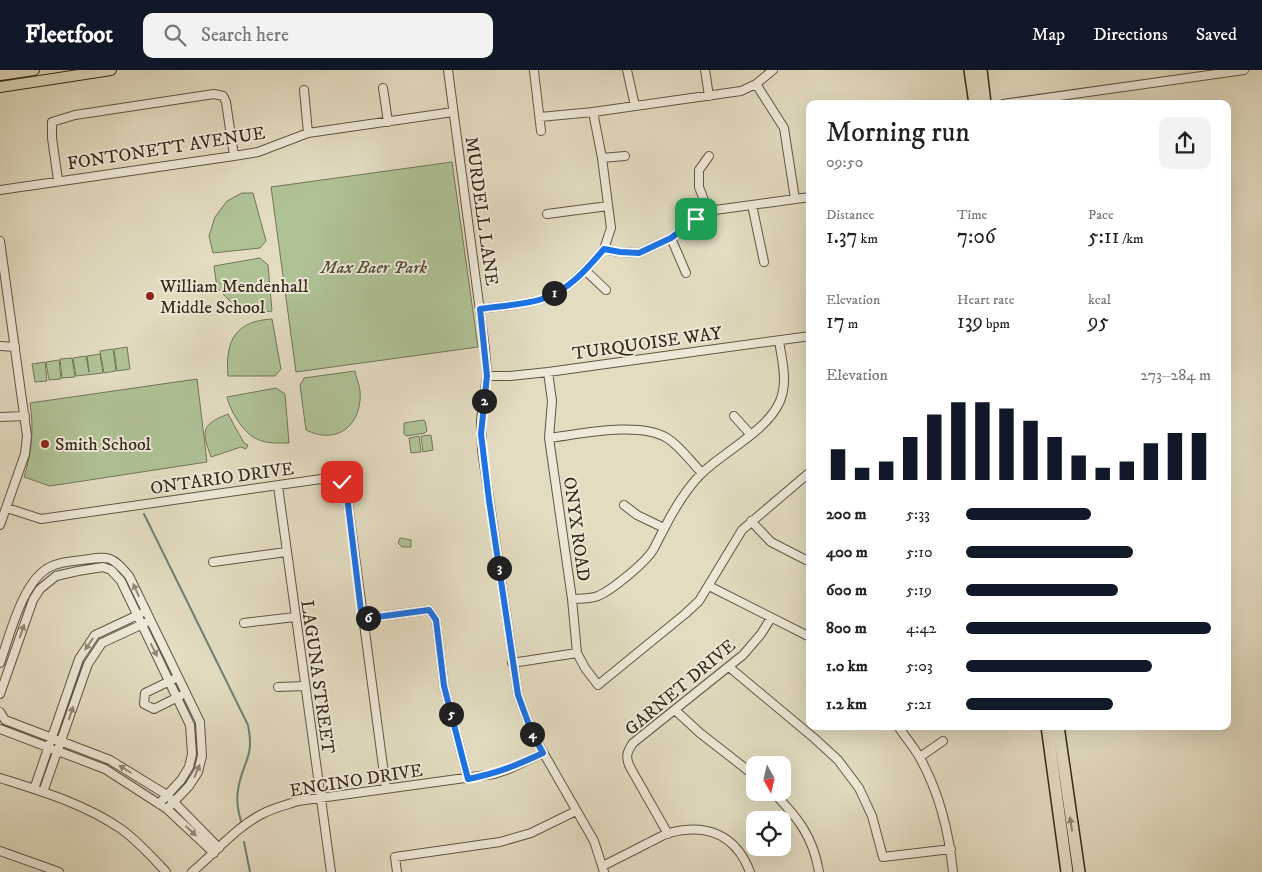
<!DOCTYPE html>
<html lang="en">
<head>
<meta charset="utf-8">
<style>
  body { margin:0; font-family:"IM FELL DW Pica",serif; background:#f2f2f2; color:#222; height:100vh; display:flex; flex-direction:column; font-size:19px; white-space:nowrap }
  * { box-sizing:border-box; margin:0 }
  p { font-size:16px; color:#767676 }
  .icon { flex:none; width:28px; height:28px; fill:none; stroke:currentColor; stroke-width:2; stroke-linecap:round; stroke-linejoin:round }
  .map { position:relative; flex:1; overflow:hidden }
  .sheet { position:absolute; left:806px; top:30px; width:425px; height:630px; display:flex; flex-direction:column; background:#fff; border-radius:10px; box-shadow:0 5px 20px #0002 }
  .sheet>* { flex:none }
  .needle { width:32px; rotate:172deg }
  .tools { position:absolute; left:746px; top:686px; display:grid; gap:10px }
  .tools a { display:grid; place-items:center; width:45px; height:45px; border-radius:10px; background:#fff; box-shadow:0 5px 20px #0002; font-size:25px }
  .pin { position:absolute; display:grid; place-items:center; width:42px; height:42px; color:#fff; margin:-21px; border-radius:10px; box-shadow:0 2px 8px #0006 }
  .km { position:absolute; width:25px; height:25px; margin:-12px; border-radius:50%; background:#222; color:#fff; font-size:14px; line-height:25px; text-align:center }
  .round { display:grid; place-items:center; flex:none; width:52px; height:52px; border-radius:10px; background:#f2f2f2 }
  .summary { display:flex; align-items:center; justify-content:space-between; height:85px; padding:0 20px }
  h1 { font-size:28px; font-weight:600; line-height:38px }
  .stats { display:grid; grid-template-columns:repeat(3,1fr); gap:8px; height:85px; padding:5px 20px }
  .stats div { display:grid; align-content:center }
  .stats b { font-size:21px; font-weight:600 }
  .stats small { font-size:14px; font-weight:400 }
  .stats p { font-size:14px }
  .chart { height:140px; padding:10px 20px }
  .chart p { display:flex; justify-content:space-between }
  .chart svg { width:100%; height:90px; margin-top:5px; stroke:#111827; stroke-width:6 }
  ul { padding:0 20px; list-style:none; font-size:16px }
  li { display:grid; grid-template-columns:80px 60px 1fr; align-items:center; height:38px }
  li i { height:12px; border-radius:6px; background:#111827 }
  header { display:flex; align-items:center; gap:30px; box-sizing:border-box; height:70px; padding:0 25px; background:#111827; color:#fff }
  header strong { font-size:24px }
  nav { display:flex; gap:28px; margin-inline-start:auto; font-size:18px }
  .search { width:350px; height:45px; background:#f2f2f2; display:flex; align-items:center; gap:12px; box-sizing:border-box; padding:0 18px; border-radius:10px; color:#767676; font-size:19px }
  .map>svg:first-child { display:block }
  .green { fill:#afc296; stroke:#737558 }
  .lines { fill:none; stroke-linecap:round; stroke-linejoin:round }
  .stream { stroke:#6f8175; stroke-width:2 }
  .minor-casing { stroke:#625544; stroke-width:10 }
  .major-casing { stroke:#37281b; stroke-width:12 }
  .highway-casing { stroke:#37281b; stroke-width:14 }
  .minor { stroke:#ede8d7; stroke-width:8 }
  .major { stroke:#e3dcc1; stroke-width:10 }
  .highway { stroke:#e3dcc1; stroke-width:11 }
  .oneway { fill:#928879 }
  .oneway2 { fill:#8d826e }
  .route-casing { stroke:#fff; stroke-width:10 }
  .route { stroke:#1a73e8; stroke-width:6 }
  .poi-dot { fill:#8f2418; stroke:#ede8d7; stroke-width:2 }
  .labels { text-anchor:middle; stroke-width:4; stroke-linejoin:round; paint-order:stroke }
  .street-label { font-size:18px; fill:#37281b; stroke:#ede8d7 }
  .park-label { font-size:18px; font-style:italic; fill:#554e3a; stroke:#ede8d7 }
  .poi-label { font-size:18px; fill:#37281b; stroke:#ede8d7; text-anchor:start }
</style>
</head>
<body>
<header>
<strong>Fleetfoot</strong>
<div class="search"><svg class="icon" aria-label="search" viewBox="0 0 24 24"><circle cx="10" cy="10" r="6"/><path d="M15 15l6 6"/></svg>Search here</div>
<nav><a>Map</a><a>Directions</a><a>Saved</a></nav>
</header>
<div class="map">
<svg width="1262" height="802" viewBox="0 0 1262 802">
  <rect width="100%" height="100%" fill="#e3dcc1"/>
  <filter id="stains"><feTurbulence type="fractalNoise" baseFrequency=".004" numOctaves="4"/><feColorMatrix values="0 0 0 0 .2 0 0 0 0 .09 0 0 0 0 .02 0 0 0 .5 -.17"/></filter>
  <radialGradient id="worn" r=".72"><stop offset=".6" stop-color="#630" stop-opacity="0"/><stop offset="1" stop-color="#630" stop-opacity=".3"/></radialGradient>
  <!-- green -->
  <path class="green" d="M452 92 478 277 296 302 271 117Z
    M242 123H253L266 171 260 178 213 183 209 166 215 147 227 131Z
    M260 188 268 195 272 241 253 243 236 237 217 218 214 196Z
    M272 249 281 299 275 306H228C225 271 235 251 272 249Z
    M127 277 130 299 117 301 114 279Z
    M113 279 116 301 104 303 100 281Z
    M100 284 103 303 76 306 73 288 86 286 89 302 87 286Z
    M72 288 75 307 62 308 60 289Z
    M59 290 61 309 49 310 46 292Z
    M45 292 47 311 35 312 32 294Z
    M355 301C356 307 359 314 360 320 363 354 338 376 306 360L300 315 304 308Z
    M197 309 207 392 50 416 24 407C32 381 34 360 30 333Z
    M276 318 285 324 289 373C278 373 267 374 257 369 244 364 230 341 227 327Z
    M228 344 244 373 248 375 246 379 241 377 211 387C202 361 200 355 228 344Z
    M423 350 425 351 427 361 425 363 406 366 404 364V353Z
    M431 365 433 380 423 382 421 366Z
    M419 366 421 382 411 383 409 368Z
    M400 468 411 470V477H402L398 473Z"/>
  <g class="lines">
    <!-- stream -->
    <path class="stream" d="M144 444 248 655C255 688 242 692 238 720 236 731 238 741 241 751
      M244 772 250 802"/>
    <defs>
      <path id="minor" d="M448 0 485 279 487 306 481 350 482 380 518 625 532 663 594 771 604 802
        M627 0 635 36
        M705 0 709 26
        M534 1 541 61
        M756 14 784 58 795 129
        M383 18 388 52
        M304 20 308 63
        M1003 34 1244 0
        M593 42 602 88 611 158 604 179
        M540 47 593 42 741 21 756 14 773 0
        M602 88 625 86
        M58 110 52 68V52L75 45 214 24 223 26 226 32 234 86
        M0 120 234 86 258 82 308 63 453 42
        M752 135 764 192
        M708 141 699 117V100L709 86
        M547 144 608 136
        M671 168 686 203
        M0 171 27 366 25 384 0 455
        M586 201 606 220
        M480 239C499 236 524 235 542 229 568 221 587 199 604 179L619 182 639 183 671 168 708 141 810 127
        M0 276 15 277
        M548 302 552 331 549 368 572 529 577 583 585 598 598 615 685 544 699 531 742 460 810 402
        M487 306H510L548 302 810 266
        M734 346 751 365
        M0 347 25 346
        M549 368C581 364 639 351 667 368 680 376 691 392 702 403
        M278 416 331 802
        M624 435 637 445 664 458
        M7 438 41 449 328 408H338L345 418 347 426 386 719
        M751 451 771 472 810 492
        M213 492 286 482
        M709 516 810 567
        M572 529C581 529 589 529 598 526 612 520 645 493 653 480 657 473 660 466 664 459 674 439 686 419 702 403 725 381 768 360 780 331 788 312 782 290 779 271
        M362 549 429 540 436 550 444 616 468 709
        M244 553 295 547
        M0 593C10 565 23 508 52 496 61 492 73 491 82 490 109 486 111 485 129 506L200 652 202 686 198 702 189 716 167 739
        M512 593 577 583
        M729 597 814 668 838 690 859 718 872 746 883 787 951 779
        M174 609 145 623 144 634 154 639 180 626
        M278 617 305 616
        M0 624 33 530 40 519 56 506 78 501 103 497 111 500 121 511 190 655 192 684 189 697 181 710 159 734
        M675 640 700 663 755 706
        M0 642 5 650 110 690 167 725 219 778
        M898 656C905 667 914 677 920 688 940 724 949 762 953 802
        M0 659 105 699 167 739 214 783
        M920 687 943 671
        M0 708C41 721 85 734 121 759 138 771 152 787 166 802
        M34 719 79 589 95 565 140 544
        M43 722 88 594 102 573 145 553
        M773 722C798 748 813 766 819 802
        M668 764 630 697C625 687 627 682 633 673L743 585 761 564 771 548
        M0 781 59 802
        M603 796C618 788 633 781 648 773 655 770 662 765 669 763 707 753 736 765 750 802
        M192 802C215 783 235 758 262 744 273 738 286 735 298 731L494 704 509 699 543 683
        M397 802 395 787 500 772 531 763 576 741"/>
      <path id="major" d="M0 5 34 0
        M0 17 111 0"/>
      <path id="highway" d="M970 0 975 34
        M981 0 985 34
        M1047 656 1067 802
        M1058 656 1079 802"/>
    </defs>
    <!-- minor casing -->
    <use href="#minor" class="minor-casing"/>
    <!-- major casing -->
    <use href="#major" class="major-casing"/>
    <!-- highway casing -->
    <use href="#highway" class="highway-casing"/>
    <!-- minor -->
    <use href="#minor" class="minor"/>
    <!-- major -->
    <use href="#major" class="major"/>
    <!-- highway -->
    <use href="#highway" class="highway"/>
  </g>
  <!-- one-way arrows -->
  <defs><path id="oneway-solid" d="M-6-.8H1V-3.2L6.5 0L1 3.2V.8H-6Z" transform="scale(1.25)"/></defs>
  <g class="oneway">
    <use href="#oneway-solid" transform="translate(136 520) rotate(-115)"/>
    <use href="#oneway-solid" transform="translate(22 561) rotate(-71)"/>
    <use href="#oneway-solid" transform="translate(89 574) rotate(125)"/>
    <use href="#oneway-solid" transform="translate(154 580) rotate(63)"/>
    <use href="#oneway-solid" transform="translate(71 643) rotate(-71)"/>
    <use href="#oneway-solid" transform="translate(125 699) rotate(-148)"/>
    <use href="#oneway-solid" transform="translate(197 701) rotate(-67)"/>
    <use href="#oneway-solid" transform="translate(191 761) rotate(43)"/>
  </g>
  <use class="oneway2" href="#oneway-solid" transform="translate(1071 754) rotate(-99)"/>
  <g class="lines">
    <defs>
      <path id="route" d="M342 412 347 426 362 549 429 540 436 550 444 616 468 709C498 703 515 696 543 683L532 663 518 625 489 430 481 364 487 306 480 239C499 236 524 235 542 229 568 221 587 199 604 179L620 182 639 183 671 168 696 149"/>
    </defs>
    <!-- route casing -->
    <use href="#route" class="route-casing"/>
    <!-- route -->
    <use href="#route" class="route"/>
  </g>
  <!-- markers -->
  <g class="poi-dot">
    <circle cx="150" cy="226" r="5"/>
    <circle cx="45" cy="374" r="5"/>
  </g>
  <g class="labels">
    <!-- street labels -->
    <g class="street-label">
      <text transform="translate(166 78) rotate(-9)" y="6">FONTONETT AVENUE</text>
      <text transform="translate(482 141) rotate(82)" y="6">MURDELL LANE</text>
      <text transform="translate(647 273) rotate(-8)" y="6">TURQUOISE WAY</text>
      <text transform="translate(222 408) rotate(-8)" y="6">ONTARIO DRIVE</text>
      <text transform="translate(577 459) rotate(82)" y="6">ONYX ROAD</text>
      <text transform="translate(318 607) rotate(82)" y="6">LAGUNA STREET</text>
      <text transform="translate(680 617) rotate(-40)" y="6">GARNET DRIVE</text>
      <text transform="translate(356 710) rotate(-9)" y="6">ENCINO DRIVE</text>
    </g>
    <!-- park labels -->
    <g class="park-label">
      <text x="374" y="203">Max Baer Park</text>
    </g>
    <!-- poi labels -->
    <g class="poi-label">
      <text x="160" y="222">William Mendenhall<tspan x="160" dy="21">Middle School</tspan></text>
      <text x="55" y="380">Smith School</text>
    </g>
  </g>
  <rect width="100%" height="100%" filter="url(#stains)"/>
  <rect width="100%" height="100%" fill="url(#worn)"/>
</svg>
<div class="tools">
<a><svg class="needle" viewBox="-14 -14 28 28"><path d="M0-13l5 13h-10z" fill="#e53935"/><path d="M0 13l5-13h-10z" fill="#767676"/></svg></a>
<a><svg class="icon" aria-label="locate" viewBox="0 0 24 24"><circle cx="12" cy="12" r="6"/><path d="M12 2v4M12 18v4M2 12h4M18 12h4"/></svg></a>
</div>
<div class="pin" style="left:696px;top:149px;background:#1e9e55"><svg class="icon" aria-label="arrive" viewBox="0 0 24 24"><path d="M6 21V4h12l-3 4 3 4H6"/></svg></div>
<div class="pin" style="left:342px;top:412px;background:#d93025"><svg class="icon" aria-label="check" viewBox="0 0 24 24"><path d="M5 12l5 5 9-10"/></svg></div>
<b class="km" style="left:554px;top:223px">1</b>
<b class="km" style="left:484px;top:331px">2</b>
<b class="km" style="left:499px;top:498px">3</b>
<b class="km" style="left:532px;top:664px">4</b>
<b class="km" style="left:451px;top:644px">5</b>
<b class="km" style="left:368px;top:548px">6</b>
<section class="sheet">
<div class="summary"><div><h1>Morning run</h1><p>09:50</p></div><a class="round"><svg class="icon" aria-label="share" viewBox="0 0 24 24"><path d="M12 15V3M7 8l5-5 5 5M5 13v7h14v-7"/></svg></a></div>
<div class="stats">
<div><p>Distance</p><b>1.37<small> km</small></b></div>
<div><p>Time</p><b>7:06</b></div>
<div><p>Pace</p><b>5:11<small> /km</small></b></div>
</div>
<div class="stats">
<div><p>Elevation</p><b>17<small> m</small></b></div>
<div><p>Heart rate</p><b>139<small> bpm</small></b></div>
<div><p>kcal</p><b>95</b></div>
</div>
<div class="chart"><p><span>Elevation</span>273–284 m</p>
<svg viewBox="0 0 160 44" preserveAspectRatio="none"><path d="M5 44V29M15 44V38M25 44V35M35 44V23M45 44V12M55 44V6M65 44V6M75 44V9M85 44V15M95 44V23M105 44V32M115 44V38M125 44V35M135 44V26M145 44V21M155 44V21"/></svg>
</div>
<ul>
<li><b>200 m</b>5:33<i style="width:51%"></i></li>
<li><b>400 m</b>5:10<i style="width:68%"></i></li>
<li><b>600 m</b>5:19<i style="width:62%"></i></li>
<li><b>800 m</b>4:42<i style="width:100%"></i></li>
<li><b>1.0 km</b>5:03<i style="width:76%"></i></li>
<li><b>1.2 km</b>5:21<i style="width:60%"></i></li>
</ul>
</section>
</div>
</body>
</html>
